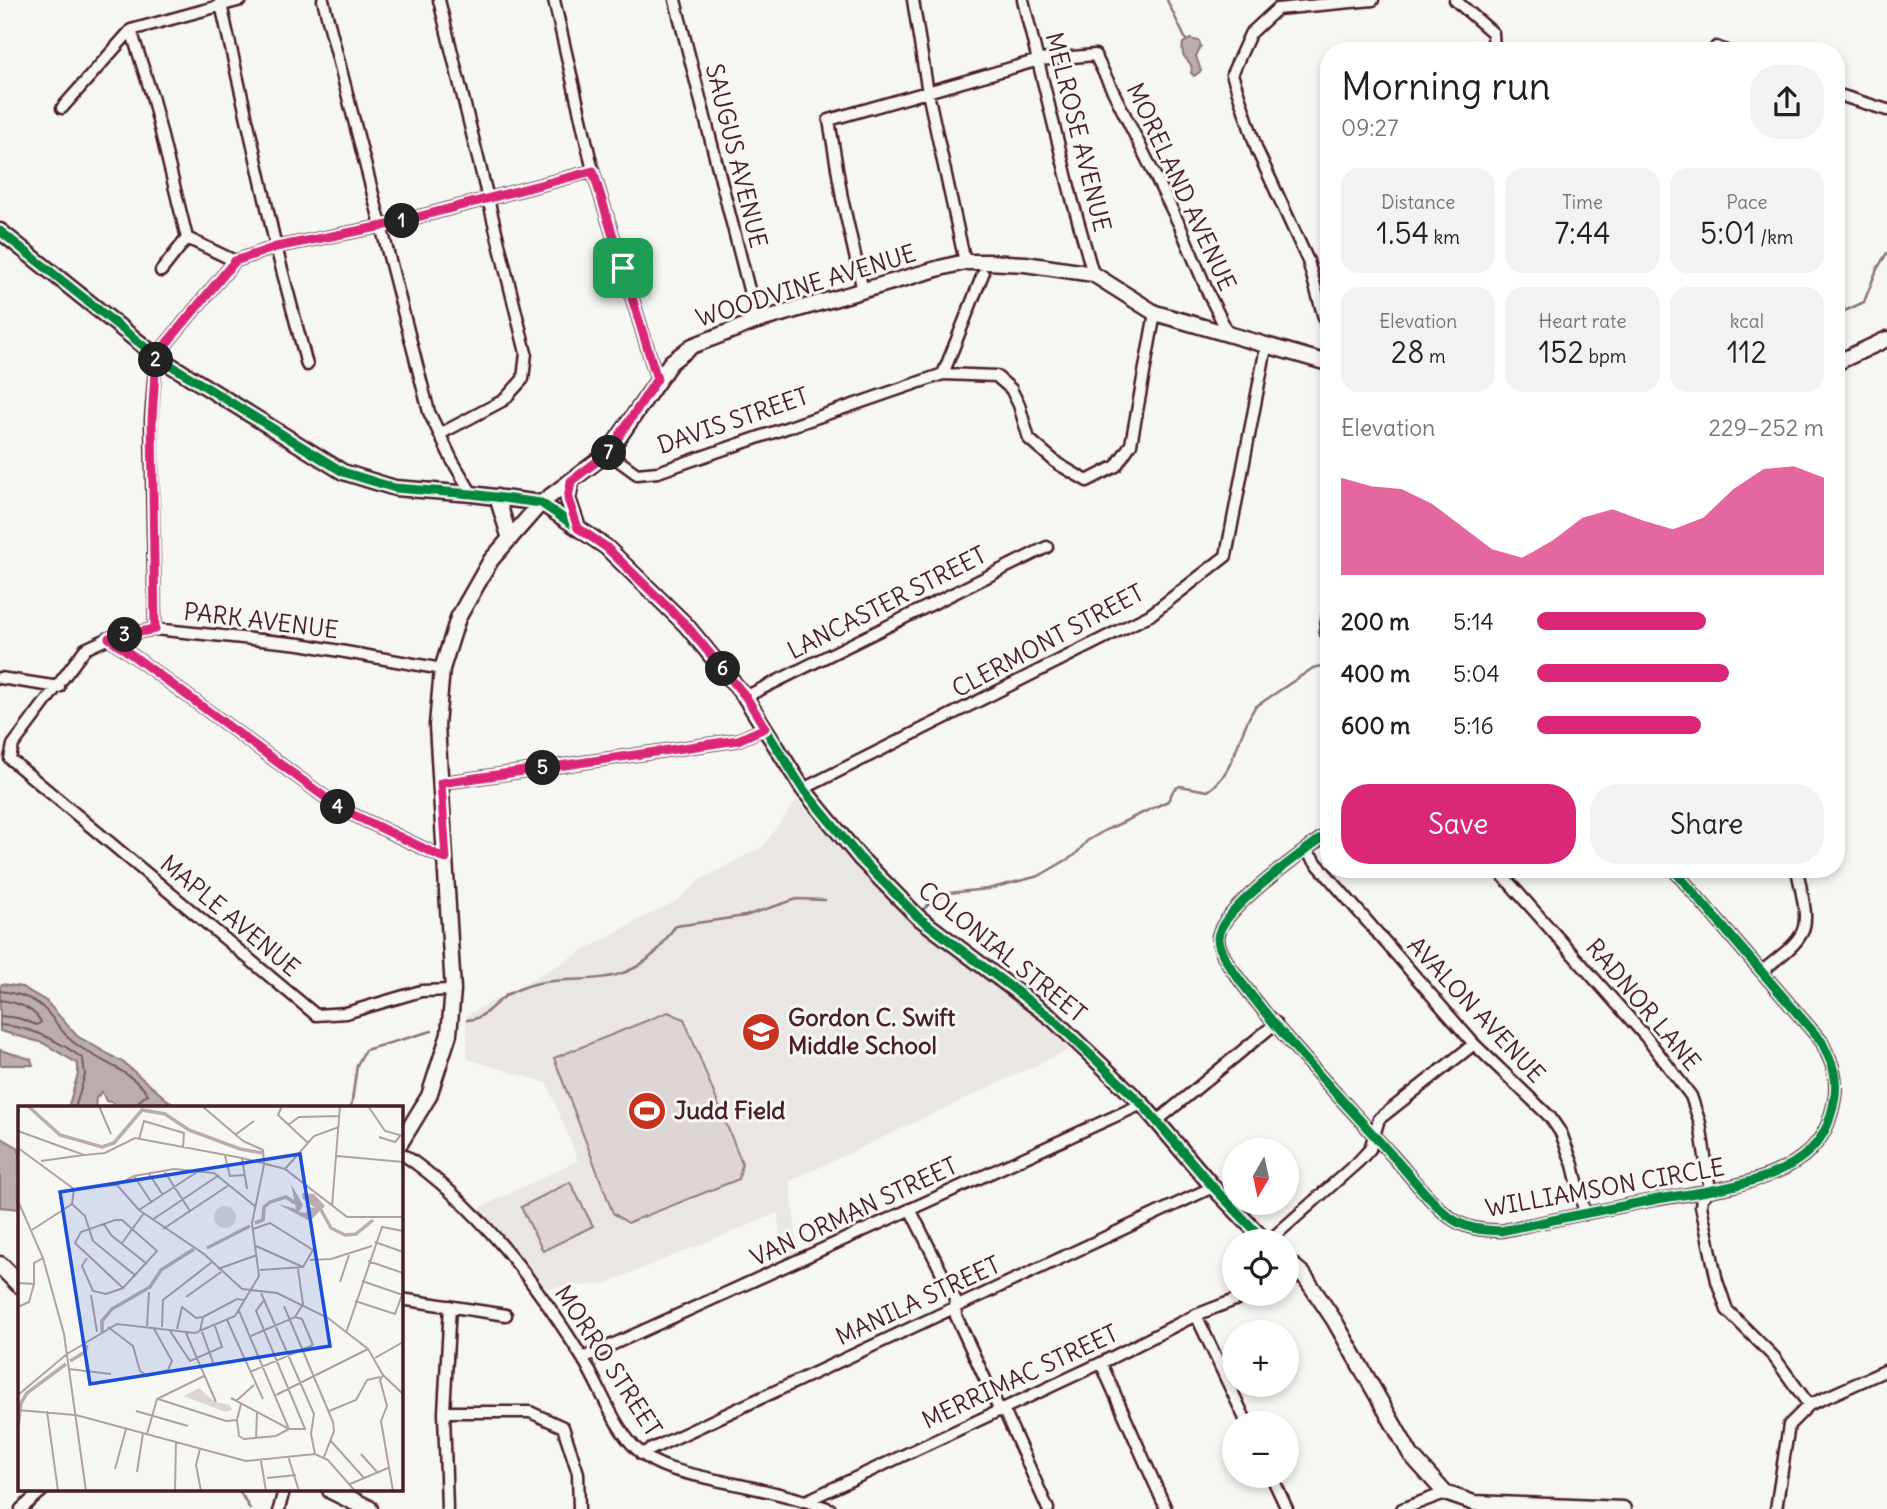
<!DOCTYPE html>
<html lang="en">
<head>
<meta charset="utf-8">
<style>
  body { margin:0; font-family:Delius,sans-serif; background:#f2f2f2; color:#202124; height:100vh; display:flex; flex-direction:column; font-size:26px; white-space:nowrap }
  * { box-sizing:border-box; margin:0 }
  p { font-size:23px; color:#757577 }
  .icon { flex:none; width:38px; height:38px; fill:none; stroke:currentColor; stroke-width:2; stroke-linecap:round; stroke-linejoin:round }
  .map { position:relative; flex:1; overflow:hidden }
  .side { position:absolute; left:1320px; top:42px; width:525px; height:836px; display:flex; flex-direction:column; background:#fff; border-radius:28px; box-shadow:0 4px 10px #0003 }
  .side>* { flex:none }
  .needle { width:46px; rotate:189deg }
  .buttons { position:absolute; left:1222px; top:1138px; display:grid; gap:14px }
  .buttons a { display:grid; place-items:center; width:77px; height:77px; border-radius:50%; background:#fff; box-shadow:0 4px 10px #0003; font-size:35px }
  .pin { position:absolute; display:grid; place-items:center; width:60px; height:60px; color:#fff; margin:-30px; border-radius:14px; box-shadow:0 4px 10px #0006 }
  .km { position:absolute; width:35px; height:35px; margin:-18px; border-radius:50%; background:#222; color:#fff; font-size:19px; line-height:35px; text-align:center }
  .round { display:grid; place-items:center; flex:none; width:74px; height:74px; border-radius:28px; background:#f2f2f2 }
  .overview { display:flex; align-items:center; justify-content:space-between; height:119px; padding:0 21px }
  h1 { font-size:38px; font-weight:600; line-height:52px }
  .stats { display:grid; grid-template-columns:repeat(3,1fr); gap:10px; height:119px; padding:7px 21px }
  .stats div { display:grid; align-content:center; border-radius:18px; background:#f2f2f2; text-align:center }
  .stats b { font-size:30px; font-weight:600 }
  .stats small { font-size:19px; font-weight:400 }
  .stats p { font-size:19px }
  .chart { height:196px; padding:14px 21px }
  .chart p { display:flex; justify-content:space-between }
  .chart svg { width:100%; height:126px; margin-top:7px; fill:#db2777; opacity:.7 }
  .button { display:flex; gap:14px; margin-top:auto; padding:14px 21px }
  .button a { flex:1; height:80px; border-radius:28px; background:#db2777; color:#fff; font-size:28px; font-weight:600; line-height:80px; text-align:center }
  .button a+a { background:#f2f2f2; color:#202124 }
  ul { padding:0 21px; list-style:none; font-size:23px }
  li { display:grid; grid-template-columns:112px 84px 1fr; align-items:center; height:52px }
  li i { height:18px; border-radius:9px; background:#db2777 }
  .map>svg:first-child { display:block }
  .built { fill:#e9e6e3 }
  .green { fill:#ddd6d5; stroke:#947a80; stroke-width:2 }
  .water { fill:#bbadae; stroke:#8e747a; stroke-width:2 }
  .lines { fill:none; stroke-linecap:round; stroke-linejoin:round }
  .shore { stroke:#77585f; stroke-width:2 }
  .stream { stroke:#8e747a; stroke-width:2.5 }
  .street-casing { stroke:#4a1f2b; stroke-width:15 }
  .secondary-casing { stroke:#4a1f2b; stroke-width:19 }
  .primary-casing { stroke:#4a1f2b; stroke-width:21 }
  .street { stroke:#f6f6f2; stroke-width:10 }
  .secondary { stroke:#f6f6f2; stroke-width:14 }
  .primary { stroke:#f6f6f2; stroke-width:16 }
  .cycleway-casing { stroke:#f6f6f2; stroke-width:13 }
  .cycleway { stroke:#00873e; stroke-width:9 }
  .route-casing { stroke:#fff; stroke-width:14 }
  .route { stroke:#db2777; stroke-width:9 }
  .labels { text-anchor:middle; stroke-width:6; stroke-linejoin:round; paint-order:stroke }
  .street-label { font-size:24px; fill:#4a1f2b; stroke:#f6f6f2 }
  .poi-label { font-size:24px; font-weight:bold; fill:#4a1f2b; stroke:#f6f6f2; text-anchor:start }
  .inset-river { fill:none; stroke:#bbadae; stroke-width:3.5 }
  .inset-road { fill:none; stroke:#b1a0a2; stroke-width:2 }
  .view { fill:#1d4ed8; fill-opacity:0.15; stroke:#1d4ed8; stroke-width:3.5 }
  .inset-edge { fill:none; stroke:#4a1f2b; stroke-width:3.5 }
</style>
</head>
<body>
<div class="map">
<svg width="1887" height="1509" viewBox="0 0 1887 1509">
  <rect width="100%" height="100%" fill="#f6f6f2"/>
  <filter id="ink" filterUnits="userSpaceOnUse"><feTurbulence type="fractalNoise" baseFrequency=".0143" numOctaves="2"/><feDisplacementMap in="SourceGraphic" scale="14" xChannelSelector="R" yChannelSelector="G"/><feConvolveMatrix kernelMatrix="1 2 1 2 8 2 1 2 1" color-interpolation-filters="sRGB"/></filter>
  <g filter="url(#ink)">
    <!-- built -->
    <path class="built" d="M797 800 855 865 918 928 1034 1014 1073 1048 790 1181 798 1252 781 1259 778 1213 604 1284 547 1288 480 1208 578 1160 547 1083 468 1059 466 1016 646 916 677 901 700 880 763 846Z"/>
    <!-- green -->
    <path class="green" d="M668 1012 684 1019 742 1163 739 1179 628 1223 613 1213 554 1058Z
      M570 1182 593 1226 543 1251 521 1207Z"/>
    <!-- water -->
    <path class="water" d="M1190 39 1199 41 1201 46 1196 56 1201 71 1194 76 1191 73C1195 58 1179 64 1183 43Z
      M2 984 22 987 46 1001 77 1036 124 1063 177 1108H156L152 1105H145L142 1108H115L114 1103 106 1101 102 1092 96 1098 95 1108H68L78 1074V1064L43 1043 0 1031V987Z
      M0 1050 31 1059 33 1065H0Z
      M0 1137 19 1148V1209L0 1207Z"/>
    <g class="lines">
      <!-- shore -->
      <path class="shore" d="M0 991C14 993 29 996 40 1005 53 1015 60 1032 73 1042 97 1061 129 1069 148 1094L139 1101 137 1108
        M0 1000C16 1002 33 1007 41 1022L37 1025 18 1018 0 1016
        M0 1025C29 1026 60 1041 83 1059L85 1075 75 1108"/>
      <!-- stream -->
      <path class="stream" d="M1167 0 1186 40
        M1836 315 1864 302 1877 269 1887 253
        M924 909 932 901 948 893 988 889 1039 876 1075 855 1087 841 1104 831 1168 801 1174 789 1180 786 1208 791C1236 772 1237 734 1255 707L1313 668 1328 664
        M467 1020C484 1019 490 1007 503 998 508 993 515 991 522 988 567 970 614 994 656 952 664 944 668 934 676 926L745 916 797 899 825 900
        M351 1108 357 1065 365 1050 432 1031
        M239 1490 250 1509"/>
      <defs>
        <path id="street" d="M220 0 276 247 307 365
          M323 0 429 412 452 460 472 494
          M439 0 526 353 523 379 504 400 440 434
          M554 0 593 171 657 379
          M675 0 757 321
          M913 0 928 93 965 262
          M1023 0 1072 199 1093 274
          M1455 0 1493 33 1494 51
          M131 30 152 96 187 238
          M131 30 241 0
          M1716 47 1726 51
          M1836 94 1887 110
          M62 108 131 30
          M187 238 235 261 276 247 383 226 593 171
          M161 271 187 238
          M863 291 842 198 829 120 1039 60 1095 55 1180 226 1209 295 1229 335
          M1328 332 1308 261 1257 150 1232 74 1250 34 1277 9 1373 0
          M943 374 983 274
          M608 453 637 474 658 472 943 374 996 376 1011 389 1019 405 1029 439 1058 464 1087 481 1116 466 1131 444 1155 313
          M155 629 151 420 156 356 235 261
          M1325 632 1328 615
          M109 638 341 809 446 859
          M442 669 300 644 155 629 109 638 85 649 13 745 10 759 316 1015 346 1013 421 991 453 990
          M0 678 59 687
          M745 697 1047 547
          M441 783 738 740 765 728
          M803 789 1150 615 1226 556 1266 347
          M1328 833C1305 851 1219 910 1218 938 1218 949 1227 962 1233 971 1278 1033 1338 1095 1389 1152 1406 1170 1432 1205 1451 1218 1466 1229 1482 1230 1501 1231 1552 1220 1602 1210 1653 1200 1712 1189 1814 1184 1831 1114 1835 1101 1837 1085 1834 1072 1832 1062 1826 1052 1822 1042L1674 870
          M1306 851 1474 1044 1550 1117 1561 1133 1573 1165 1585 1214
          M1498 870 1646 1037 1691 1096 1700 1123 1710 1190 1702 1198 1701 1206 1717 1281 1727 1310 1774 1357 1809 1405
          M1762 971C1813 931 1810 932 1797 870
          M1157 1121 1276 1023
          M401 1153C477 1204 535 1281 583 1359 601 1388 615 1432 641 1453 661 1470 692 1474 716 1480 754 1488 793 1496 830 1509
          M910 1209 955 1299 956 1316 998 1407 1006 1415 1048 1509
          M1269 1241 1359 1161 1370 1149 1379 1119 1474 1044
          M1286 1281 1303 1274
          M401 1299 506 1315
          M1196 1315 1247 1423
          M583 1358 1142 1104
          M1101 1363 1166 1509
          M444 1412H530L563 1427 578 1473 579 1509
          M641 1454 1213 1187
          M1271 1475 1287 1509
          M806 1501 1101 1363 1196 1315 1253 1293
          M21 1509 43 1490
          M279 1509 284 1490
          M447 1509 444 1412 450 1306
          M1402 1509 1445 1493
          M1776 1509 1789 1425 1809 1405 1887 1370"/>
        <path id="secondary" d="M0 231 156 356 343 472 395 488 472 494 541 503 606 547 686 625 745 697 803 789 860 858 918 917 1053 1019 1142 1104 1213 1187 1265 1241
          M1836 363 1887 339
          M571 481 568 499 578 528
          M497 497 510 539
          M401 1142 429 1096 449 1034 453 990 437 725 442 669 458 618 491 560 541 503 608 453 671 362 692 346 757 321 940 268 965 262H987L1025 264 1093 274 1155 313 1328 363
          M1286 1260 1303 1274 1334 1320 1411 1455 1445 1493 1474 1503 1623 1509"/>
        <path id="primary" d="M0 1265 19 1284
          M331 1490 369 1509"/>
      </defs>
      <!-- street casing -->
      <use href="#street" class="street-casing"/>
      <!-- secondary casing -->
      <use href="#secondary" class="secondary-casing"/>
      <!-- primary casing -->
      <use href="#primary" class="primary-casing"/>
      <!-- street -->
      <use href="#street" class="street"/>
      <!-- secondary -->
      <use href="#secondary" class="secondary"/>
      <!-- primary -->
      <use href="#primary" class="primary"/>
      <defs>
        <path id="cycleway" d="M0 231 156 356 343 472 395 488 472 494 541 503 606 547 686 625 745 697 803 789 860 858 918 917 1053 1019 1142 1104 1213 1187 1265 1241
          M1328 833C1305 851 1219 910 1218 938 1218 949 1227 962 1233 971 1278 1033 1338 1095 1389 1152 1406 1170 1432 1205 1451 1218 1466 1229 1482 1230 1501 1231 1552 1220 1602 1210 1653 1200 1712 1189 1814 1184 1831 1114 1835 1101 1837 1085 1834 1072 1832 1062 1826 1052 1822 1042L1674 870"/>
      </defs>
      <!-- cycleway casing -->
      <use href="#cycleway" class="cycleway-casing"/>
      <!-- cycleway -->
      <use href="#cycleway" class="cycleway"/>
    </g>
  </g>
  <g class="lines" filter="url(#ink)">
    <defs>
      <path id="route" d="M593 171 657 379 608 453 571 481 568 499 578 528 606 547 686 625 746 697 765 728 738 740 441 783 446 859 341 809 109 638 155 629 152 420 156 356 235 261 276 247 383 226Z"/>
    </defs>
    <!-- route casing -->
    <use href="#route" class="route-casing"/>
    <!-- route -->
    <use href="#route" class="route"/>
  </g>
  <!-- icons -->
  <defs>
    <symbol id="school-disc" viewBox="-11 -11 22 22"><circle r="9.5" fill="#c8321e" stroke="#f6f6f2"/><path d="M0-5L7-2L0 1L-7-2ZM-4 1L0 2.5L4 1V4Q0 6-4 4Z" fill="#fff"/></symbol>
    <symbol id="stadium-disc" viewBox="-11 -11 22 22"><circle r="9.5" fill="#c8321e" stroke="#f6f6f2"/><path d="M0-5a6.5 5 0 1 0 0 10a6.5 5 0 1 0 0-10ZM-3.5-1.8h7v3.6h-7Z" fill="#fff"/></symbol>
  </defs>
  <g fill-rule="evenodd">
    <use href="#school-disc" x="739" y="1010" width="44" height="44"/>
    <use href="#stadium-disc" x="625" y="1089" width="44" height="44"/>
  </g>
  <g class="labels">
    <!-- street labels -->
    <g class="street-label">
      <text transform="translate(1078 132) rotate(76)" y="8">MELROSE AVENUE</text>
      <text transform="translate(736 156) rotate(76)" y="8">SAUGUS AVENUE</text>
      <text transform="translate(1181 187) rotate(65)" y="8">MORELAND AVENUE</text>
      <text transform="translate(806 286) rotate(-17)" y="8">WOODVINE AVENUE</text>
      <text transform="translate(733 421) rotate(-19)" y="8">DAVIS STREET</text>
      <text transform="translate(887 603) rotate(-27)" y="8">LANCASTER STREET</text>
      <text transform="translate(261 621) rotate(7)" y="8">PARK AVENUE</text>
      <text transform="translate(1048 641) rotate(-28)" y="8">CLERMONT STREET</text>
      <text transform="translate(230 916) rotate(40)" y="8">MAPLE AVENUE</text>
      <text transform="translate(1002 952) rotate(39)" y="8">COLONIAL STREET</text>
      <text transform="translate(1643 1005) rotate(50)" y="8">RADNOR LANE</text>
      <text transform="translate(1476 1010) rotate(47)" y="8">AVALON AVENUE</text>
      <text transform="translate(1605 1188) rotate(-10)" y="8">WILLIAMSON CIRCLE</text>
      <text transform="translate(854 1212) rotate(-25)" y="8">VAN ORMAN STREET</text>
      <text transform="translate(918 1301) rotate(-25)" y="8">MANILA STREET</text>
      <text transform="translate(608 1361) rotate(57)" y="8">MORRO STREET</text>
      <text transform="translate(1020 1377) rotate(-25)" y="8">MERRIMAC STREET</text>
    </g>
    <!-- poi labels -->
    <g class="poi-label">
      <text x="788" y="1026">Gordon C. Swift<tspan x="788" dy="28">Middle School</tspan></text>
      <text x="674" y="1119">Judd Field</text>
    </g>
  </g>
  <!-- overview -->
  <g transform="translate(18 1106)">
    <rect width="385" height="385" fill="#f6f6f2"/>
    <path d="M196 111a11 11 0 1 1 22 0a11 11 0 1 1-22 0ZM181 282 197 296 212 299 214 304 208 306 166 290Z" fill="#ddd6d5"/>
    <path d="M273 78 285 99 281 106 294 108 287 106 293 104 286 100 297 102 285 93 284 87 296 88 307 100 292 115 260 98 278 103Z" fill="#bbadae"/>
    <path class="inset-river" d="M10 0 42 29 84 41 96 37 124 4 147 8 171 24 222 43 244 47M302 102 313 122 327 129 338 128 355 114M237 117 245 114 246 101 252 96 268 91 277 97M189 142 232 120M84 226V215L94 203 132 181 143 164 176 143M52 255 67 246 69 239M0 321 3 297 9 287 48 258"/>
    <path class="inset-road" d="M81 0 93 28M184 0 225 35 245 44 246 57M264 0 260 9 290 37M350 0 367 25 385 30M270 19 281 11 321 10M0 25 66 49 87 47 117 32 224 52 267 63 329 111H385M217 29 236 15M361 31 377 36 382 30M121 33 126 15 166 27 165 41M0 42 56 83M207 50 212 70 227 69M319 50 385 56M224 52 229 83M23 55 66 49M267 63 296 30 321 21M146 65 172 105M131 68 145 89M116 70 134 97M99 79 116 70 156 63 196 67 238 101M56 83 99 79 121 104 186 148 224 183 259 187 310 212 350 243 365 269 385 288M0 95 25 152 46 228 68 385M54 98 67 110 75 135 118 170M314 100 322 0M121 104 179 66M97 114H104L139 145 105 182 57 137 63 126ZM134 114 201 69M86 118 93 129 129 158M145 123 211 79M235 123 252 117 295 144 285 161 242 164M14 124 54 98 56 83M357 136 385 146M104 137 126 107M238 140 285 161M69 152 64 160 75 185 88 188 105 182M292 154 313 153 354 140M350 155 385 167M200 163 239 149M344 175 385 189M322 176 331 149M0 177 16 178 11 196 0 201M16 177V157L25 152M243 187 296 308 293 328 297 348M73 189 79 226M168 191 203 166M247 193 238 205 287 323M337 195 377 208 384 189M266 200 315 316 316 325 306 351M221 205 271 323 258 330 226 333 221 330 219 314 223 298M277 211 285 198 280 163M284 213 295 239M209 214 245 293M129 220 131 186M90 221 115 240 122 265 129 270 150 264 154 255 135 221M144 221 145 194 194 156M159 223 164 201 178 212 185 211M152 225 172 255 204 241 197 220M182 225 185 211 219 193 226 194M184 226 196 259M168 227 198 296M328 227 364 121 385 125M233 230 277 211 284 213M49 248 99 218 177 227 217 210 241 170 234 117 246 59M357 252 385 236M51 263 93 268M232 266 295 239M365 269 362 274 369 300 363 315 375 385M0 289 49 248M258 289 350 243M213 292 271 323H288M140 293 208 315 219 314M218 295 236 279M0 304 57 309M29 305 40 385M118 305 170 320M311 305 338 294 349 274 362 271M58 309 228 355 297 348 310 354 337 385M129 328 139 293 186 270M238 333 239 307M312 334 346 372M182 343 178 359 183 385M343 348 359 366M270 350 281 385M243 355 248 385M97 363 108 323M119 366 125 327M249 372 278 369M332 378 370 362M157 385 158 335"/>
    <path class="view" d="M282 48 312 240 72 278 42 86Z"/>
    <rect width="385" height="385" class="inset-edge"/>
  </g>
</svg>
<div class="buttons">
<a><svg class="needle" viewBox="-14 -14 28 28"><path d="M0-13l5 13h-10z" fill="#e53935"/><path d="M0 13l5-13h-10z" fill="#757577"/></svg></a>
<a><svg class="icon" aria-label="locate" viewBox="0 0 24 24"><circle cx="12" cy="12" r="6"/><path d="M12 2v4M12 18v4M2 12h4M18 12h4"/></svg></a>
<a>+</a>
<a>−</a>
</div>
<div class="pin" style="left:623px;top:268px;background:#1e9e55"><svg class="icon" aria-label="arrive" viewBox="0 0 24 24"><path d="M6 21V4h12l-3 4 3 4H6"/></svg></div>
<b class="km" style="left:402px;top:221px">1</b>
<b class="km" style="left:156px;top:360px">2</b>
<b class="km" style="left:125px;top:635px">3</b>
<b class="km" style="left:338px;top:807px">4</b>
<b class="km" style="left:543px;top:768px">5</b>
<b class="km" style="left:723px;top:669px">6</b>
<b class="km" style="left:609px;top:453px">7</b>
<section class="side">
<div class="overview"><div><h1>Morning run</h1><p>09:27</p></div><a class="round"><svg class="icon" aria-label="share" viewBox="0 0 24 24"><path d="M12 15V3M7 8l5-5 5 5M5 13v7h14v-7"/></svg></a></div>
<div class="stats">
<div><p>Distance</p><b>1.54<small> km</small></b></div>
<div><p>Time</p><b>7:44</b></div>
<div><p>Pace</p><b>5:01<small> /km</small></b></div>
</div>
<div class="stats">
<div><p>Elevation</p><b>28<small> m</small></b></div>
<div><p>Heart rate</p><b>152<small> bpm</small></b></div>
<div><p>kcal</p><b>112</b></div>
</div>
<div class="chart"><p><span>Elevation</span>229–252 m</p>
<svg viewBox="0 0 160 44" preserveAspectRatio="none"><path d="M0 44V10L10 13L20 14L30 19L40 27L50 35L60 38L70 32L80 24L90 21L100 25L110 28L120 24L130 14L140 7L150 6L160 10V44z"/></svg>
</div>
<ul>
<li><b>200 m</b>5:14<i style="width:59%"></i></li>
<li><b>400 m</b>5:04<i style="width:67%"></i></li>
<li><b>600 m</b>5:16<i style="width:57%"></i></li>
</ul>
<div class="button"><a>Save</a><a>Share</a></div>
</section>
</div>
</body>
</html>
